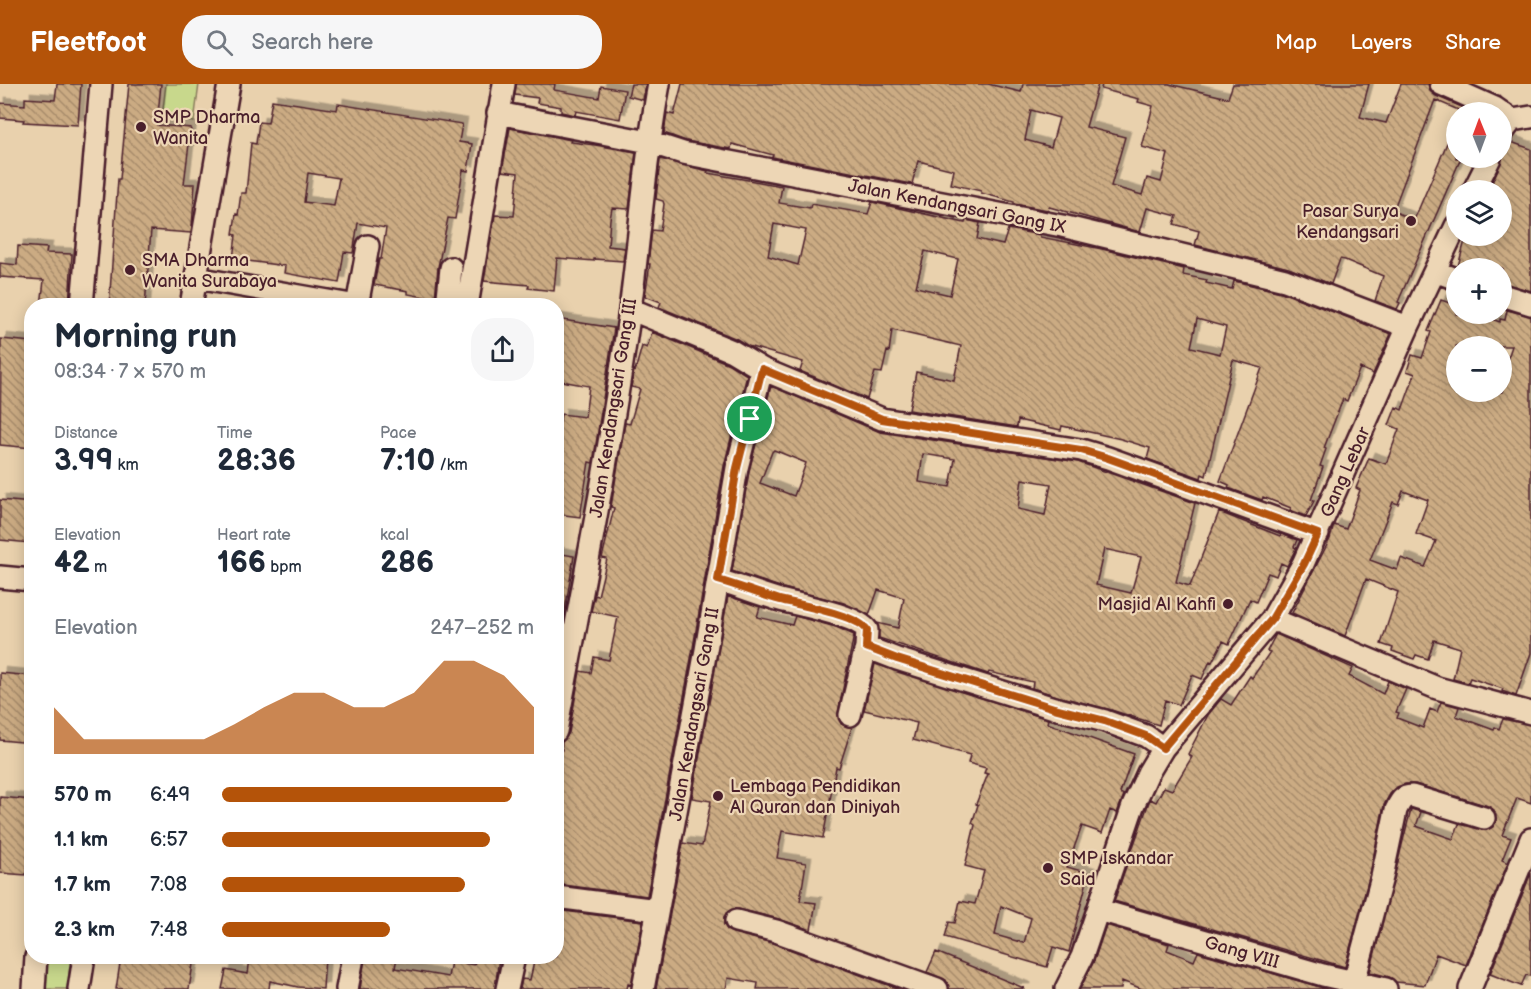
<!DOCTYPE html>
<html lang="en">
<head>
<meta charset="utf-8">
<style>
  body { margin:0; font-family:"Balsamiq Sans",sans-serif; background:#f6f6f7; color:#1f2937; height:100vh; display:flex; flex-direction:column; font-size:22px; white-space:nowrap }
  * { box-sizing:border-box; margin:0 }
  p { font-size:20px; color:#747a83 }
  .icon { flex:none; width:33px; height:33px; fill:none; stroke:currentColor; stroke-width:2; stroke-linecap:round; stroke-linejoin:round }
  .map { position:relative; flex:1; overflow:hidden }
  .details { position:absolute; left:24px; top:214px; width:540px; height:666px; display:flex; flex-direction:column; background:#fff; border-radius:24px; box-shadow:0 3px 15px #0003 }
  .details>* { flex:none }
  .needle { width:39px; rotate:359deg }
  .tools { position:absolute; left:1446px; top:18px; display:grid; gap:12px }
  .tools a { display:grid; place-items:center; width:66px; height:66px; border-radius:50%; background:#fff; box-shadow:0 3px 15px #0003; font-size:30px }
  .pin { position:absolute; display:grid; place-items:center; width:51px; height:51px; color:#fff; margin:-26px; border:3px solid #fff; border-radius:50%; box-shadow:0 2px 6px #0007 }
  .round { display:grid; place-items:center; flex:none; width:63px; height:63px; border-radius:24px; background:#f6f6f7 }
  .summary { display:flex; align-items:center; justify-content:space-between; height:102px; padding:0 30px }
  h1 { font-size:33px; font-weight:700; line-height:45px }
  .metrics { display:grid; grid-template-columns:repeat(3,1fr); gap:9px; height:102px; padding:6px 30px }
  .metrics div { display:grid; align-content:center }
  .metrics b { font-size:30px; font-weight:700 }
  .metrics small { font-size:16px; font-weight:400 }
  .metrics p { font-size:16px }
  .chart { height:168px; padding:12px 30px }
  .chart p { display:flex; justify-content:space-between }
  .chart svg { width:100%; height:108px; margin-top:6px; fill:#b45309; opacity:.7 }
  ul { padding:0 30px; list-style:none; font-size:20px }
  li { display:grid; grid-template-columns:96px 72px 1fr; align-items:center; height:45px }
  li i { height:15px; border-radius:8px; background:#b45309 }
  header { display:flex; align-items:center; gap:36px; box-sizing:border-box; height:84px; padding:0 30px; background:#b45309; color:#fff }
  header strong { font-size:28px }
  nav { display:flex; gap:33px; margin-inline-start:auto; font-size:21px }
  .search { width:420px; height:54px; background:#f6f6f7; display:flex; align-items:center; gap:15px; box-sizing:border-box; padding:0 21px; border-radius:24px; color:#747a83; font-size:22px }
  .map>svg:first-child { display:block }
  .green { fill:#c8d88c; stroke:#897c5c; stroke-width:1.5 }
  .building { fill:url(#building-back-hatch); stroke:#4a1f2b; stroke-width:1.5; fill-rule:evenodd; filter:url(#shadow) }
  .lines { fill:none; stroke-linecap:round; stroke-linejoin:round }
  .minor-casing { stroke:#4a1f2b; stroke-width:26 }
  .minor { stroke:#edd6b5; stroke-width:21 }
  .route-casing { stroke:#fff; stroke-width:12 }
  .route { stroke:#b45309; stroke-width:8 }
  .poi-dot { fill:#4a1f2b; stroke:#edd6b5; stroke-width:2 }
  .labels { text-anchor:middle; stroke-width:4.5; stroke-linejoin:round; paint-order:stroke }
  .poi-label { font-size:18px; fill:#4a1f2b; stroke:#edd6b5; text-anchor:start }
  .street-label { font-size:18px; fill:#4a1f2b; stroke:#edd6b5 }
</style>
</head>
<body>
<header>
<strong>Fleetfoot</strong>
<div class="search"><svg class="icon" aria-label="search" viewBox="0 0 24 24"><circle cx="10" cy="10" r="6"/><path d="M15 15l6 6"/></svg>Search here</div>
<nav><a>Map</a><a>Layers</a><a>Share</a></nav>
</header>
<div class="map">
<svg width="1531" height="905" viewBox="0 0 1531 905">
  <defs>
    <pattern id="building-back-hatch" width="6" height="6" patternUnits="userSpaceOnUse" patternTransform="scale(1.5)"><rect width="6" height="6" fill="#cbab83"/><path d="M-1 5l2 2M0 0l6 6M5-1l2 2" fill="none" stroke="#a78b6b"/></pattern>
    <filter id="shadow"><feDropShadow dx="5.5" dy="-5.5" stdDeviation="0" flood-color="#0004"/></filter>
  </defs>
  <rect width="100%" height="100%" fill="#e9d1ad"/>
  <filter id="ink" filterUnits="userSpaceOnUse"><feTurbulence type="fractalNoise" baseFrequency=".0167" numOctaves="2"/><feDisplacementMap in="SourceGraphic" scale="12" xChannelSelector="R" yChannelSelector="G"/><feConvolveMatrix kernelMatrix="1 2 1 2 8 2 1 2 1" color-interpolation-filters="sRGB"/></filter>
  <g filter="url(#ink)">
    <!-- green -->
    <path class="green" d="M166 0H199L194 38 162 34Z
      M43 873H71L67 905H40Z"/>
    <!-- building -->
    <path class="building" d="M57 0H81L78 41 23 38 24 36 0 34V19L25 21V14L55 16Z
      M129 0H161L157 41 191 44 184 100H195L192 143 191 149 151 146 145 222H109L118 95H120Z
      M516 0H555L554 6 599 14 601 2 625 6 620 35 576 27 575 31 561 28V23L537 19 538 14 515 11Z
      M631 0H646L643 16 628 12Z
      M682 0H988L1021 8 1023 0H1098L1086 43 1125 53 1111 102 1142 111 1147 94 1161 98 1168 70 1142 63 1153 22 1138 18 1139 15 1101 5 1102 0H1169L1228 14 1233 0H1369L1360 33 1386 39 1401 0H1428L1430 7 1436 12 1474 28H1463L1435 16 1393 127 1414 136 1456 38V74H1461L1398 218 1400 219 1397 225 1375 217 1383 192 1345 176 1340 175 1331 200 1288 184 1195 161 1199 147 1174 140 1177 132 1147 124 1140 148 1049 123 1048 126 1014 120V118L981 109V107L951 100 954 86 918 77 912 100 772 73 773 71 732 60 731 65 686 57 664 49 667 29 674 31ZM1031 26 1059 34 1051 63 1025 56Z
      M272 16 337 26 338 20 462 40 459 58 472 60 468 87 463 86 455 135 448 134 438 183 435 215 408 210V207L374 201 379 175H381L386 144 358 139 353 169 344 168 339 199 284 189 285 182 233 175 236 151 233 150 236 130 238 131 241 109H246L251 59 256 60 259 38 268 39ZM308 89 339 94 334 122 304 118Z
      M510 44 571 56 570 58 595 61 636 68 629 125 612 124 610 135 608 162 625 164 623 177 594 175V177L557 174 554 207 528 204 529 201 484 197 495 131 514 132 518 89 502 87Z
      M1511 58 1531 65V207L1502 199V184H1463L1458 182 1466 153 1485 159 1488 152H1502V106H1489L1508 60Z
      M660 75 708 87 707 89 782 102 779 119 810 124 811 120 868 130 872 118 965 139 966 136 980 139 977 155 1003 161 1008 145 1040 151V153L1102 165 1184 185 1183 191 1207 196 1206 199 1232 205 1234 197 1281 208 1391 250 1373 290 1360 284 1347 317 1343 315 1324 364 1326 365 1320 382 1323 383 1311 416 1314 417 1306 432 1290 426 1291 424 1263 413 1262 416 1228 404 1229 401 1220 397 1262 284 1233 276 1206 392 1202 390 1201 394 1147 375 1150 364 1121 355 1062 342 1061 346 1018 336 1017 343 909 326 916 288 954 296 961 262 892 246 889 268 887 267 882 289 875 288 867 315 800 287 803 278 748 262 737 255 659 223 661 218 645 212 650 180H648L652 146 660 147 664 120 663 117 656 115ZM774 140 806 146 798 181 768 172ZM925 167 958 175 950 211 916 203ZM1197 235 1226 243 1220 270 1191 263Z
      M18 162 47 164 46 169 72 170 69 222H41L44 196 0 193V179L17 181Z
      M1441 216 1456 221V230H1477L1500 238V235L1505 236 1507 226 1531 232V569L1516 612 1502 607 1503 605 1470 594 1468 599 1453 595 1460 564 1434 556 1428 575 1416 571 1414 575 1392 567 1393 564 1381 560 1398 508 1366 495 1345 552 1292 529 1330 455 1334 441 1346 445 1360 406 1356 404 1369 374 1386 380 1399 345 1389 341 1396 323 1402 326 1415 290 1407 287 1412 271 1422 274 1431 248 1428 247ZM1456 262H1512L1502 291V308H1456ZM1403 407 1428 416 1416 450 1436 457 1425 483 1401 474 1397 486 1370 476 1393 418 1398 420Z
      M556 235 614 244 593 379 589 378 580 433 557 430 560 401H556V364L561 330 585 333 589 302 556 296Z
      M652 248 729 280 747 291 724 382 693 564 647 812 556 800V710L561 685 559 684 562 665H561L562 658 569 649 580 587 591 589 594 573 609 576 618 533 591 527 595 511 598 512 607 475 602 474 614 424 611 423 625 339 630 340 640 305 631 303 634 286 635 287 642 262 647 264Z
      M1 255 32 258V364L0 361Z
      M771 302 880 348 1078 378 1195 419 1176 498 1190 502 1219 428 1280 452 1281 450 1297 456 1294 463 1296 464 1287 482 1281 479 1276 492 1268 489 1256 518 1250 515 1229 560 1223 557 1212 578 1210 577 1202 595 1192 591 1179 621 1165 616 1159 641 1108 625 1057 612 1032 604 1033 598 989 588 988 590 879 554 877 539 898 544 904 514 878 506 869 531 844 519 783 504 732 487 749 387ZM774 366 806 379 794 412 760 399 772 368ZM923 370 955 375 950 403 919 398ZM1022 395 1051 400 1045 431 1018 425ZM1104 465 1141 473 1131 509 1096 501Z
      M0 416 32 419 30 459 0 456Z
      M556 469 574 472 562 544 556 543Z
      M728 512 760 523 757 533 792 541 795 532 836 543 854 551 838 629 841 640 852 643 839 684 836 683 823 754 782 747 777 774 806 779 800 817 816 819 811 846 779 835 739 825H732L726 829 724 834V841L728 847 733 849 772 859 899 905H757L758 899 728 894 726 905H656L683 759 702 762 711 717 692 714Z
      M1276 550 1353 584 1349 592 1383 610 1388 597 1406 605 1396 628 1399 629 1397 634 1423 644 1430 625 1437 628 1441 618 1459 623 1456 632 1494 646 1495 643 1499 645 1503 635 1531 641V719L1517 714 1502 751 1511 754 1502 776 1508 779 1466 881 1436 870 1425 901 1396 898 1389 893 1370 888 1411 725 1421 728 1416 742 1453 755 1459 740 1486 746 1493 743 1496 737 1494 726 1488 722 1415 700H1405L1397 703 1390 710 1384 721 1370 790 1345 883 1114 817 1150 715 1156 718 1164 703 1172 706 1192 673 1188 670 1208 631 1221 615 1231 621 1250 592 1252 594 1270 568 1267 567Z
      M875 580 1048 635 1047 639 1134 670 1120 709 1124 711 1117 729 1110 726 1102 749 1082 742 1067 783 1089 789 1069 868 1053 863 1047 883 945 853 949 838 955 839 960 817 975 820 984 787 965 782 975 741 972 739 978 721 976 720 988 690 984 689 986 684 968 679 970 671 913 656 917 639 864 626ZM1001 822 1031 834 1024 859 995 851Z
      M0 589 32 592V659L0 656Z
      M0 713 32 716 26 791 0 789Z
      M1531 789V892L1526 891 1521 902 1490 890Z
      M556 826 643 837 631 901 628 900 627 905H520L522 895 530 896 535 873H556Z
      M1106 841 1169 860 1167 866 1194 877 1198 868 1327 905H1142L1122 897 1121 905H1080L1094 877Z
      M936 868 1024 904V905H949L946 896 927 888Z
      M121 873H151L193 880 189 905H116Z
      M250 873H325L323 905 298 903 270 897 269 905H222L226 886 248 890Z
      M365 873H397L395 884 448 893 451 877 474 881 476 873H499L495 905H360Z"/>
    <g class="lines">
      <defs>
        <path id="minor" d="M1441 0 1495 24 1512 36
          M498 29 649 58 683 69 1062 142 1285 196 1408 243
          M1502 49 1512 36 1531 33
          M1474 106 1490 74
          M1435 187 1456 195
          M196 194 357 222
          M1502 211 1531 220
          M82 222 101 0
          M191 222 229 0
          M357 222 368 162
          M447 222 451 184
          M467 222 504 0
          M630 225 732 267 762 285 882 335 1081 366 1108 374 1318 450
          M0 493 32 496
          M718 496C739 502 759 510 780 516 799 521 857 531 867 546L866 563 897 575 1054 624 1105 637 1146 652 1163 664
          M1272 535 1437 604 1531 629
          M850 631 866 563
          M556 647C582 507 610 367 630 226 640 150 645 75 659 0
          M556 813 657 826
          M1099 826 1323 891 1386 905
          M736 837 776 847 937 905
          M1354 898 1382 793 1396 726C1400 718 1402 712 1412 712L1484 734
          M34 905 36 873
          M79 905 84 873
          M347 905 353 873
          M507 905 514 873
          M643 905 706 566 737 384 762 285
          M1066 905 1082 873 1133 722 1148 689 1163 664 1272 535 1303 480 1408 243 1456 142
          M1470 905 1531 755"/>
      </defs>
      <!-- minor casing -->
      <use href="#minor" class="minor-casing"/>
      <!-- minor -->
      <use href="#minor" class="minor"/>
    </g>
  </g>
  <g class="lines" filter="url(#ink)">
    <defs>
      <path id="route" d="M762 285 882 335 1081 366 1108 374 1318 450 1304 480 1272 535 1163 664 1146 652 1105 637 1054 624 897 575 866 563 867 546C858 531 799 521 780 516 759 510 739 502 718 496L737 384Z"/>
    </defs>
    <!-- route casing -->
    <use href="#route" class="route-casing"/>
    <!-- route -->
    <use href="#route" class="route"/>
  </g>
  <!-- markers -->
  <g class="poi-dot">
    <circle cx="141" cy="43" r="6"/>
    <circle cx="1411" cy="137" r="6"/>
    <circle cx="130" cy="186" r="6"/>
    <circle cx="1228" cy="520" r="6"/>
    <circle cx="718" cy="712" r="6"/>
    <circle cx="1048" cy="784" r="6"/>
  </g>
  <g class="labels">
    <!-- poi labels -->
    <g class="poi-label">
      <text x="153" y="39">SMP Dharma<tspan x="153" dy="21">Wanita</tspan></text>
      <text x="1399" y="133" text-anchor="end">Pasar Surya<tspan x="1399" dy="21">Kendangsari</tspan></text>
      <text x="142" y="182">SMA Dharma<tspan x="142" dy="21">Wanita Surabaya</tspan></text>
      <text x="1216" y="526" text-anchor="end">Masjid Al Kahfi</text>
      <text x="730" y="708">Lembaga Pendidikan<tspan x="730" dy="21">Al Quran dan Diniyah</tspan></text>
      <text x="1060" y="780">SMP Iskandar<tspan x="1060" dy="21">Said</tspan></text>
    </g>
    <!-- street labels -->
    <g class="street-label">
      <text transform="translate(957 122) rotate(11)" y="6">Jalan Kendangsari Gang IX</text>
      <text transform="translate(613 324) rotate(-81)" y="6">Jalan Kendangsari Gang III</text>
      <text transform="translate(1345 388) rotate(-66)" y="6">Gang Lebar</text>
      <text transform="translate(694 630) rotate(-80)" y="6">Jalan Kendangsari Gang II</text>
      <text transform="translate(1242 868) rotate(16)" y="6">Gang VIII</text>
    </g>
  </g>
</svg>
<div class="tools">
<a><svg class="needle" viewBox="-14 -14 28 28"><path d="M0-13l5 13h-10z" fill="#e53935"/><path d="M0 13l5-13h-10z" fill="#747a83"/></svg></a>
<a><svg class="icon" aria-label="layers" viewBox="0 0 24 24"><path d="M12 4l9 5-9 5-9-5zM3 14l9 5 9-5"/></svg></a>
<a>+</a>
<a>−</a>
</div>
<div class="pin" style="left:750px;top:335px;background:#1e9e55"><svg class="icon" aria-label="arrive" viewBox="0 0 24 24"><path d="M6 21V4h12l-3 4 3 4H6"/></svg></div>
<section class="details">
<div class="summary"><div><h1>Morning run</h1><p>08:34 · 7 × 570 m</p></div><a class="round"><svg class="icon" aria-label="share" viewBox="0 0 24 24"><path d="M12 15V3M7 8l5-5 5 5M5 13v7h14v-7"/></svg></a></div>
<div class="metrics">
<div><p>Distance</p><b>3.99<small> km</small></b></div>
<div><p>Time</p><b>28:36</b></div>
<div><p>Pace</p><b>7:10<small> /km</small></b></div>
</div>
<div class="metrics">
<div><p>Elevation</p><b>42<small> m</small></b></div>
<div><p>Heart rate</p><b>166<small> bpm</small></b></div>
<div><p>kcal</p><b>286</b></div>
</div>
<div class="chart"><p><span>Elevation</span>247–252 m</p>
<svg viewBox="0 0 160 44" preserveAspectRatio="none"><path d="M0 44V25L10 38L20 38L30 38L40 38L50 38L60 32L70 25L80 19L90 19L100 25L110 25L120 19L130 6L140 6L150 12L160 25V44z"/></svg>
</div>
<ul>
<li><b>570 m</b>6:49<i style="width:93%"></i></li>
<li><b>1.1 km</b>6:57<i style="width:86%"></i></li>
<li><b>1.7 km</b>7:08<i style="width:78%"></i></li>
<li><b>2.3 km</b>7:48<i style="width:54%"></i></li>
</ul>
</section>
</div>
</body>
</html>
